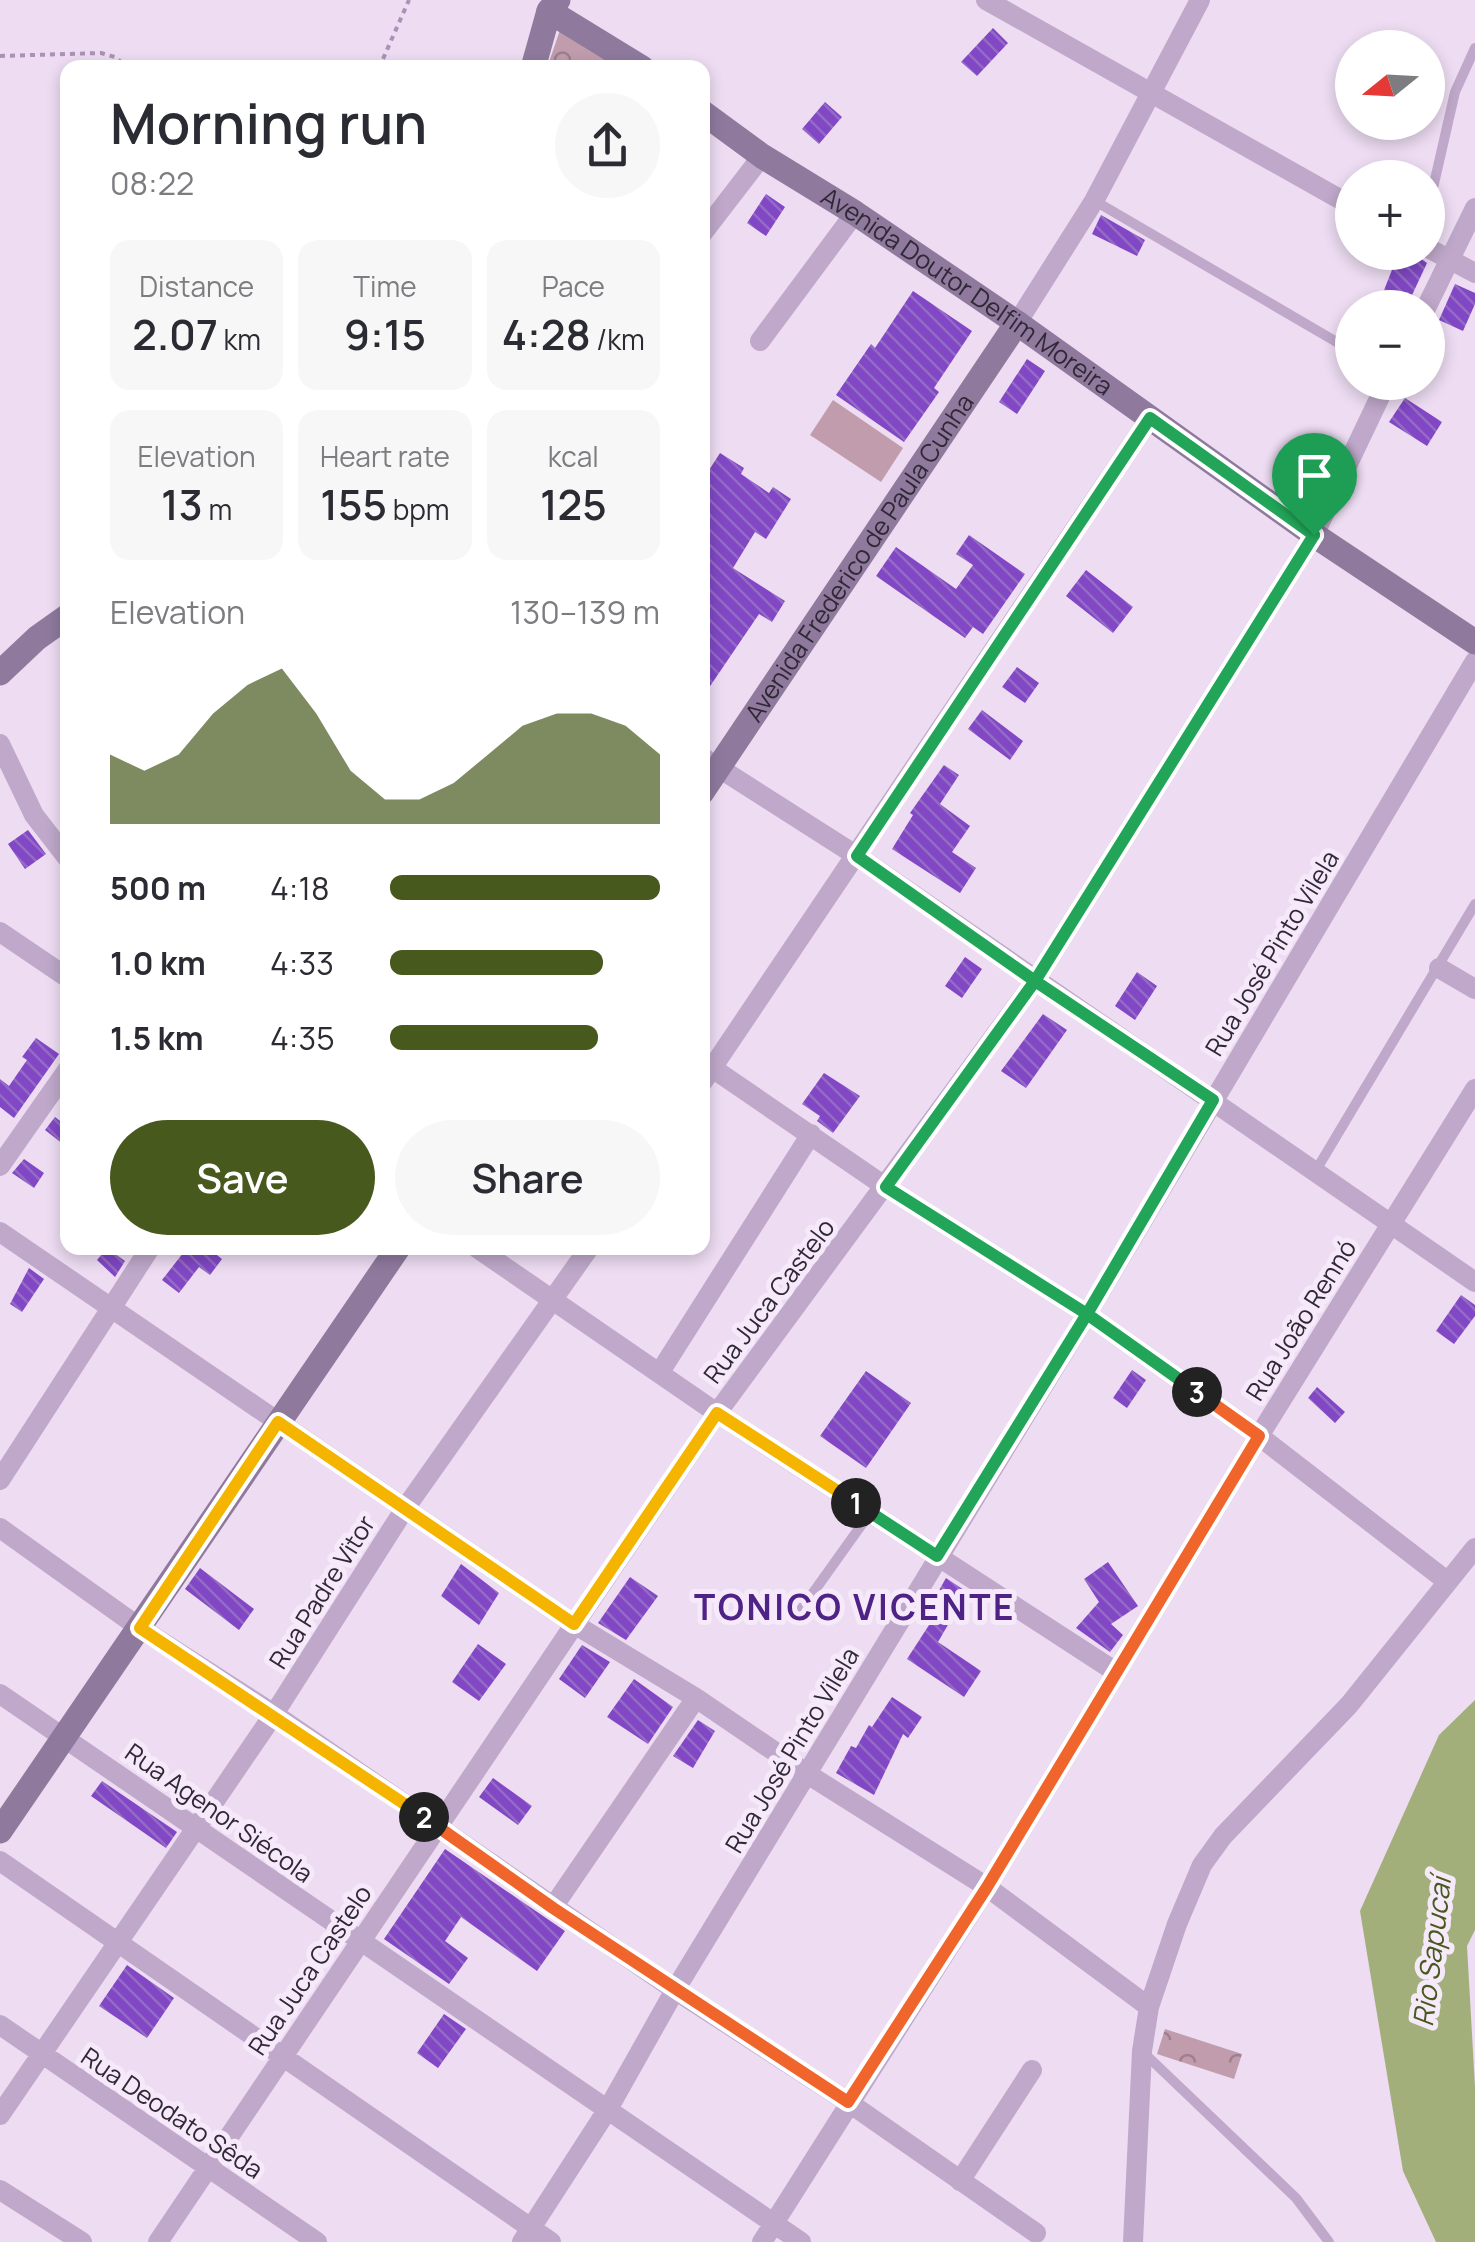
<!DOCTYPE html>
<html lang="en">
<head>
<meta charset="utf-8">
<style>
  body { margin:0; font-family:Manrope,sans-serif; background:#f7f7f7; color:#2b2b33; height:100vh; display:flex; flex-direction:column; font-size:38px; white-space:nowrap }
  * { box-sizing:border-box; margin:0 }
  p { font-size:32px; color:#7c7c81 }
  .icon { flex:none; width:55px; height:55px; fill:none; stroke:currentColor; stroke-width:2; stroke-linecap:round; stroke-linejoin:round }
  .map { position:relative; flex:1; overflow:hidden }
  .details { position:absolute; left:60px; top:60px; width:650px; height:1195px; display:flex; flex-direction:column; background:#fff; border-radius:20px; box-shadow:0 5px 15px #0003 }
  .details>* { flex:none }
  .needle { width:65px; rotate:252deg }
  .fabs { position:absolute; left:1335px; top:30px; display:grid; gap:20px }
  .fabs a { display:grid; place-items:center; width:110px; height:110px; border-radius:50%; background:#fff; box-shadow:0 5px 15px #0003; font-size:50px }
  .pin { position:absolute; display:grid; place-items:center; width:85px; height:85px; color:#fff; margin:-102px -42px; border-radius:50% 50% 50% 0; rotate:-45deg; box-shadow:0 0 10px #0007 }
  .pin .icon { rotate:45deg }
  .km { position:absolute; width:50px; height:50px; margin:-25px; border-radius:50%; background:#222; color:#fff; font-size:28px; line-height:50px; text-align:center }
  .round { display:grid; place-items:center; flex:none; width:105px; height:105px; border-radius:52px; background:#f7f7f7 }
  .head { display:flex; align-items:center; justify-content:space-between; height:170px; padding:0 50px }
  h1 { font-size:55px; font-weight:600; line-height:75px }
  .metrics { display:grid; grid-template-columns:repeat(3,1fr); gap:15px; height:170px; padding:10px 50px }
  .metrics div { display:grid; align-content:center; border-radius:20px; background:#f7f7f7; text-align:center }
  .metrics b { font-size:42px; font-weight:600 }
  .metrics small { font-size:28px; font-weight:400 }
  .metrics p { font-size:28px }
  .chart { height:280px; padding:20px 50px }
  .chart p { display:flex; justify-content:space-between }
  .chart svg { width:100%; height:180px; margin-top:10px; fill:#48591e; opacity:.7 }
  .action { display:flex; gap:20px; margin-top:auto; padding:20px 50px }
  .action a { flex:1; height:115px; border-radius:60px; background:#48591e; color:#fff; font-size:40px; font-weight:600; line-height:115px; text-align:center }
  .action a+a { background:#f7f7f7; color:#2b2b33 }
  ul { padding:0 50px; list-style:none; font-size:32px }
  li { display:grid; grid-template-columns:160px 120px 1fr; align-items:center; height:75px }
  li i { height:25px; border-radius:12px; background:#48591e }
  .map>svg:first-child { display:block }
  .green { fill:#c19cad }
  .park { fill:url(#park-crowns) }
  .water { fill:#a2af7b }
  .building { fill:url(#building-back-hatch) }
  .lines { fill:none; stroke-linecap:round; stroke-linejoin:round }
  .path { stroke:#a992b6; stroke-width:4; stroke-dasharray:5 5; stroke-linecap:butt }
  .service { stroke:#bfa8ca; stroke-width:10 }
  .minor { stroke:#bfa8ca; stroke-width:20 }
  .secondary { stroke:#8f7a9e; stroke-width:25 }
  .split-1-casing { stroke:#fff; stroke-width:20 }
  .split-2-casing { stroke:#fff; stroke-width:20 }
  .split-3-casing { stroke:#fff; stroke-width:20 }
  .split-4-casing { stroke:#fff; stroke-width:20 }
  .split-1 { stroke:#22a559; stroke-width:12 }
  .split-2 { stroke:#f5b400; stroke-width:12 }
  .split-3 { stroke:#f0652b; stroke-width:12 }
  .split-4 { stroke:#22a559; stroke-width:12 }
  .labels { text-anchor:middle; stroke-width:10; stroke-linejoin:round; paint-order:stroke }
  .street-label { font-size:25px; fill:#302837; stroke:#f6e9fa }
  .water-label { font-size:28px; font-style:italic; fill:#48591e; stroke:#f6e9fa }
  .district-label { font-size:35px; font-weight:bold; letter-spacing:2.5px; fill:#4f2286; stroke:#f6e9fa }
</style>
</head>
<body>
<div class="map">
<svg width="1475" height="2242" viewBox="0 0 1475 2242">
  <defs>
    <pattern id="park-crowns" width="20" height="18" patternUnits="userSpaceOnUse" patternTransform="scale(2.5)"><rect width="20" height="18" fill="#c19cad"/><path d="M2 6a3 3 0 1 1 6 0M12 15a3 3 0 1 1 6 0" fill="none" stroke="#9d7f8e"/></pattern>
    <pattern id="building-back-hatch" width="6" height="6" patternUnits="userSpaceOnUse" patternTransform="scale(2.5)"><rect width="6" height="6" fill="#8147c5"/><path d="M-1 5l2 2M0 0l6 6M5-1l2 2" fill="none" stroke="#946bc4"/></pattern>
  </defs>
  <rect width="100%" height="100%" fill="#eddcf2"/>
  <!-- green -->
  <path class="green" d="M833 400 903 448 881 482 810 435Z"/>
  <!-- park -->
  <path class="park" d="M560 30 608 61 603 67 547 68Z
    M1165 2029 1242 2054 1234 2079 1157 2054Z"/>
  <!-- water -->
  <path class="water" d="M1475 1700V1930L1467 1946 1475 2087V2242H1436L1403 2171 1360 1911 1439 1735Z"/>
  <!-- building -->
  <path class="building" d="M993 28 1008 43 977 76 961 62Z
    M825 102 842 117 819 144 802 129Z
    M766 194 785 207 766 236 747 223Z
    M1101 215 1145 240 1137 256 1092 234Z
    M1399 252H1411L1427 263 1406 308H1377Z
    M1455 284 1475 293V304L1463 331 1439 320Z
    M913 291 972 331 934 388 939 392 904 442 836 395 871 344 875 348Z
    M1027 359 1045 371 1017 414 999 402Z
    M1405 398 1442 422 1427 446 1389 422Z
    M720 453 744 468 741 474 769 493 773 487 791 499 766 539 755 532 733 568 785 601 772 622 759 614 702 698V512L709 501 702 497V481Z
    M969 535 1025 574 983 634 973 627 965 638 876 576 896 547 956 589 973 565 956 554Z
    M1086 570 1133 607 1113 633 1066 596Z
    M1017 667 1039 683 1025 703 1002 687Z
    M982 710 1023 741 1010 760 968 729Z
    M944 765 959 775 940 804 970 826 952 852 976 868 960 893 892 849 913 815 910 813Z
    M28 830 46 854 25 869 8 844Z
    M965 957 982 969 962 998 945 986Z
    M1137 972 1157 986 1135 1020 1115 1006Z
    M1043 1014 1067 1030 1026 1088 1001 1071Z
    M36 1038 59 1054 14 1118 0 1107V1079L9 1086 27 1060 22 1057Z
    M824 1073 860 1096 833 1133 817 1121 820 1116 802 1104Z
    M55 1117 68 1127V1148L45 1130Z
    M24 1159 44 1173 34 1188 12 1173Z
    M107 1248 125 1261 115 1277 97 1260Z
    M187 1248H208L222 1259 210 1275 199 1267 179 1293 162 1280Z
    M29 1268 44 1279 22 1312 10 1304Z
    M1461 1295 1475 1305V1316L1454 1344 1436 1331Z
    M1132 1370 1146 1380 1127 1408 1113 1398Z
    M866 1371 911 1403 866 1468 820 1436Z
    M1317 1387 1345 1412 1335 1423 1308 1398Z
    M1108 1562 1138 1606 1111 1624 1123 1635 1110 1652 1076 1628 1099 1602 1084 1579Z
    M461 1564 499 1593 479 1625 441 1596Z
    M200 1568 254 1609 239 1630 185 1589Z
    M630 1577 658 1596 626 1640 598 1623Z
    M946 1578 967 1592 938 1642 981 1671 964 1697 907 1659 931 1622 924 1617Z
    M478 1644 506 1664 479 1701 452 1682Z
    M582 1645 610 1662 585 1698 559 1679Z
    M634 1679 673 1707 648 1744 607 1717Z
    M892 1697 922 1717 908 1738 903 1734 874 1795 836 1773 851 1746 856 1748 869 1725 872 1727Z
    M698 1720 715 1731 693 1768 673 1756Z
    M493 1778 532 1806 518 1825 479 1797Z
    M102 1781 177 1832 166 1848 91 1796Z
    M445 1849 565 1931 537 1971 461 1917 445 1941 468 1958 449 1984 384 1939Z
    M127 1965 174 1998 147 2038 99 2006Z
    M444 2014 466 2029 438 2068 417 2053Z"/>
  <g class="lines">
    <!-- path -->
    <path class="path" d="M0 56 101 53 115 57 128 68
      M379 68 409 0"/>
    <!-- service -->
    <path class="service" d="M1095 201 1352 351
      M1428 210 1455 92 1475 48
      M1315 1172 1475 904
      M795 1618 870 1513
      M1143 2052 1296 2198 1329 2242"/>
    <!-- minor -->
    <path class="minor" d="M986 0 1352 206
      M702 234 762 156
      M1428 248 1475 273
      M1426 308 1475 208
      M1017 323 1094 201 1200 0
      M760 341 855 213
      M0 744 34 815 68 859
      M702 757 857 856 1475 1282
      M0 932 68 978
      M1439 968 1475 989
      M702 1061 886 1187 1087 1314 1259 1436 1448 1582
      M702 1083 1150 418
      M0 1166 68 1069
      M0 1232 574 1624 696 1698 809 1775 987 1887 1149 2007
      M477 1248 717 1413 1116 1672
      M660 1372 811 1134
      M0 1480 150 1248
      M0 1528 140 1628 274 1714 675 1990 848 2102 1036 2233
      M0 1694 801 2242
      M0 1861 551 2242
      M553 1907 696 1698
      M0 2025 317 2242
      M0 2115 274 1714 404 1510 589 1248
      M960 2181 1032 2070
      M0 2190 82 2242
      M158 2242 717 1413 1035 981 1314 535 1387 382
      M522 2242 608 2109 675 1990 1087 1314 1475 661
      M762 2242 987 1887 1259 1436 1475 1089
      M1133 2242 1142 2051 1149 2007 1177 1924 1202 1865 1223 1836 1349 1705 1475 1548"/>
    <!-- secondary -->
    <g class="secondary">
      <path d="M549 11 642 68"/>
      <path d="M533 68 549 11 558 0"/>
      <path id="s1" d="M702 112 762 156 855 213 1017 323 1314 535 1475 642"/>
      <path d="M0 673 37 638 68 616"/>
      <path id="s2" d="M702 792 1017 323"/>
      <path d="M0 1831 398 1248"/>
    </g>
  </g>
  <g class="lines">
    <defs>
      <path id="split-1" d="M856 1503 937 1556 1087 1314 1213 1100 1035 981 1314 535"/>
      <path id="split-2" d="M424 1817 140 1628 278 1422 574 1624 717 1413 856 1503"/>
      <path id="split-3" d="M424 1817 553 1908 848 2102 987 1887 1259 1436 1197 1392"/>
      <path id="split-4" d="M1197 1392 1087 1314 886 1187 1035 981 857 856 1150 418 1314 535"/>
    </defs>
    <!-- split-1 casing -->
    <use href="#split-1" class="split-1-casing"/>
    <!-- split-2 casing -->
    <use href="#split-2" class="split-2-casing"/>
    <!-- split-3 casing -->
    <use href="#split-3" class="split-3-casing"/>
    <!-- split-4 casing -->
    <use href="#split-4" class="split-4-casing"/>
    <!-- split-1 -->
    <use href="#split-1" class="split-1"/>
    <!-- split-2 -->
    <use href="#split-2" class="split-2"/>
    <!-- split-3 -->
    <use href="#split-3" class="split-3"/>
    <!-- split-4 -->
    <use href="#split-4" class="split-4"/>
  </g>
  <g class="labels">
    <!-- street labels -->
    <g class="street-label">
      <text dy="9" stroke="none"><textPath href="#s1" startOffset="320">Avenida Doutor Delfim Moreira</textPath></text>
      <text dy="9" stroke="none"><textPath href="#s2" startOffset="282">Avenida Frederico de Paula Cunha</textPath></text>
      <text transform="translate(1272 953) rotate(-59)" y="9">Rua José Pinto Vilela</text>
      <text transform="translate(769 1301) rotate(-53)" y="9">Rua Juca Castelo</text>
      <text transform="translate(1301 1320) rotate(-58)" y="9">Rua João Rennó</text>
      <text transform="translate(322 1592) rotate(-58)" y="9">Rua Padre Vitor</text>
      <text transform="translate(792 1750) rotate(-59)" y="9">Rua José Pinto Vilela</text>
      <text transform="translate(219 1813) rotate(35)" y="9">Rua Agenor Siécola</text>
      <text transform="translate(310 1970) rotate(-56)" y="9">Rua Juca Castelo</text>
      <text transform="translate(172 2113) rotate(34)" y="9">Rua Deodato Sêda</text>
    </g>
    <!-- water labels -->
    <g class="water-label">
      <text transform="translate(1432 1952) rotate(-83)" y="10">Rio Sapucaí</text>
    </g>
    <!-- district labels -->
    <g class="district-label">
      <text x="855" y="1620">TONICO VICENTE</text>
    </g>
  </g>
</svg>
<div class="fabs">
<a><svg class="needle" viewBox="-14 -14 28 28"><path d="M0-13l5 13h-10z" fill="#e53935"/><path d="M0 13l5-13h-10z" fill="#7c7c81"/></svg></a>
<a>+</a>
<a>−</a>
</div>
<div class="pin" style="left:1314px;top:535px;background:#1e9e55"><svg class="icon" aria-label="arrive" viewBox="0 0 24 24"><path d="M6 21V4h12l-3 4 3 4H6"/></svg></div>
<b class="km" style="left:856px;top:1503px">1</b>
<b class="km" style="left:424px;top:1817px">2</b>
<b class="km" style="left:1197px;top:1392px">3</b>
<section class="details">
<div class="head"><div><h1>Morning run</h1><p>08:22</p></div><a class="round"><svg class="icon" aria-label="share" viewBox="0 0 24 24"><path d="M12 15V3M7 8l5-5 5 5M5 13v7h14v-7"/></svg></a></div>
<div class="metrics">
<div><p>Distance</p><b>2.07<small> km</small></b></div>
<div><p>Time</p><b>9:15</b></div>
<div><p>Pace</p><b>4:28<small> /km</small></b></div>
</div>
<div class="metrics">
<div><p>Elevation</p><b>13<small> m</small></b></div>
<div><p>Heart rate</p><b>155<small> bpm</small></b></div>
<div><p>kcal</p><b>125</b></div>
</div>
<div class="chart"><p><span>Elevation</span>130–139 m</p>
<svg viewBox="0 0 160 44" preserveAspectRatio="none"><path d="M0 44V27L10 31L20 27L30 17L40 10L50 6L60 17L70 31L80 38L90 38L100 34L110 27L120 20L130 17L140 17L150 20L160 27V44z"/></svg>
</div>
<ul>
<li><b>500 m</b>4:18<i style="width:100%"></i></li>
<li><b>1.0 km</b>4:33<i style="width:79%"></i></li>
<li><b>1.5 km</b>4:35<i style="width:77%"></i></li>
</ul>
<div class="action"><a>Save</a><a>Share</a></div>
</section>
</div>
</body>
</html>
